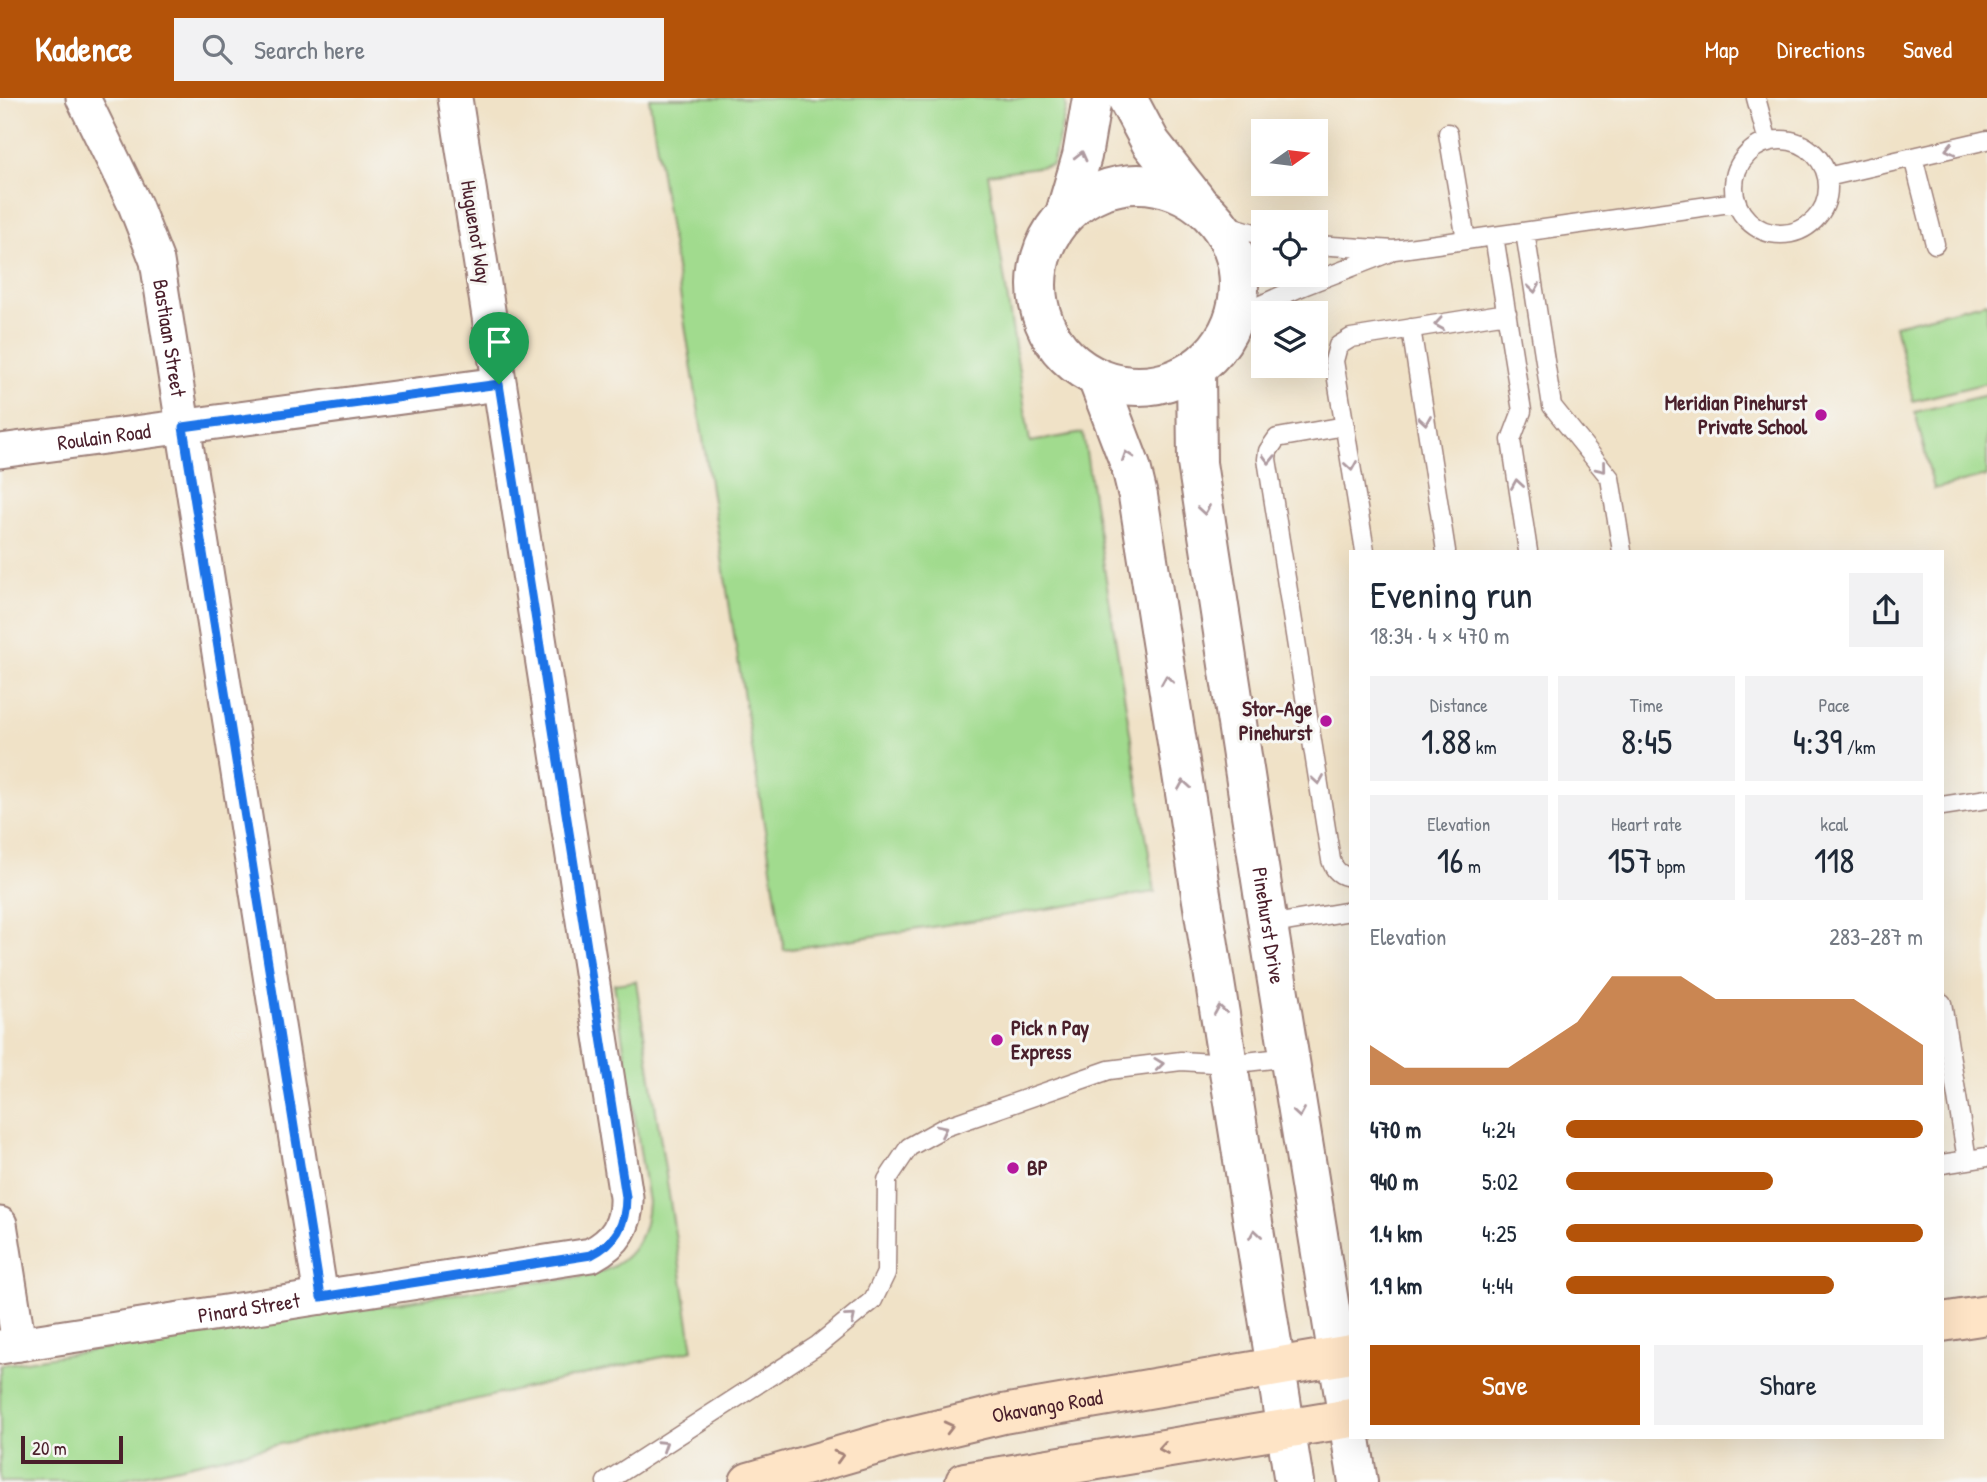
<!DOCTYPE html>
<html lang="en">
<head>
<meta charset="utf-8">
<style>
  body { margin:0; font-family:"Patrick Hand",sans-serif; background:#f2f2f3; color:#1f2937; height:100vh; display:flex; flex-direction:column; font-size:26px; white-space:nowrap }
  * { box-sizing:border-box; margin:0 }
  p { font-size:23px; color:#747a83 }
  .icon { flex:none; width:38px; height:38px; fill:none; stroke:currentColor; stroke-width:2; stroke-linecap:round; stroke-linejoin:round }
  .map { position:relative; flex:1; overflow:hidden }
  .side { position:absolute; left:1349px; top:452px; width:595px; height:889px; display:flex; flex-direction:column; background:#fff; border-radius:0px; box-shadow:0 7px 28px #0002 }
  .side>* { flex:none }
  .needle { width:46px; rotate:76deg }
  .tools { position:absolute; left:1251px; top:21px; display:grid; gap:14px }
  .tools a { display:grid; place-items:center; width:77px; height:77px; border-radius:0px; background:#fff; box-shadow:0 7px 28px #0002; font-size:35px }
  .scale { position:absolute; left:21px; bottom:18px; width:102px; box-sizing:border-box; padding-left:7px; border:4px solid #4a1f2b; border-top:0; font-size:19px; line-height:24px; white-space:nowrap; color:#4a1f2b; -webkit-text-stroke:5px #f6f6f2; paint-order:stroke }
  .pin { position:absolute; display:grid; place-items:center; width:60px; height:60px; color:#fff; margin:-72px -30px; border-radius:50% 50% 50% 0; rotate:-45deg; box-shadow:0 0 7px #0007 }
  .pin .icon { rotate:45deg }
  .round { display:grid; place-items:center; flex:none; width:74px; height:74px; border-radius:0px; background:#f2f2f3 }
  .summary { display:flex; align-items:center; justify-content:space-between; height:119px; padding:0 21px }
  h1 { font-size:38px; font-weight:600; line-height:52px }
  .stats { display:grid; grid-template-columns:repeat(3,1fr); gap:10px; height:119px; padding:7px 21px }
  .stats div { display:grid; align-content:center; border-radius:0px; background:#f2f2f3; text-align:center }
  .stats b { font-size:35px; font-weight:600 }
  .stats small { font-size:19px; font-weight:400 }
  .stats p { font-size:19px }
  .chart { height:196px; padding:14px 21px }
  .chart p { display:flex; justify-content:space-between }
  .chart svg { width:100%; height:126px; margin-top:7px; fill:#b45309; opacity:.7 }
  .action { display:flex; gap:14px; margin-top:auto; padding:14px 21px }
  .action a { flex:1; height:80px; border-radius:0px; background:#b45309; color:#fff; font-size:28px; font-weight:600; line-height:80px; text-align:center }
  .action a+a { background:#f2f2f3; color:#1f2937 }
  ul { padding:0 21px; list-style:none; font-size:23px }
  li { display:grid; grid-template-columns:112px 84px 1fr; align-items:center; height:52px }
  li i { height:18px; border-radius:9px; background:#b45309 }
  header { display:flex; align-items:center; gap:42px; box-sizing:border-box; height:98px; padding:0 35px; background:#b45309; color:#fff }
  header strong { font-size:33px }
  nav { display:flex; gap:38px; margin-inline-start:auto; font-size:24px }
  .search { width:490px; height:63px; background:#f2f2f3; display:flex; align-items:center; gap:18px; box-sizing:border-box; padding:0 24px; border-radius:0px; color:#747a83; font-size:26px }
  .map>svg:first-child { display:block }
  .green { fill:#a1db8e; stroke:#767d5c; stroke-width:2 }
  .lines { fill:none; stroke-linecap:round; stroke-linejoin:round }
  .service-casing { stroke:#9d8079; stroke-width:21 }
  .minor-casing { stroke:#9d8079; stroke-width:37 }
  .tertiary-casing { stroke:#9d8079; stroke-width:42 }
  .secondary-casing { stroke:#9d8079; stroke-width:42 }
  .service { stroke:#fff; stroke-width:18 }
  .minor { stroke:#fff; stroke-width:33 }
  .tertiary { stroke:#fff; stroke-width:38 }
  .secondary { stroke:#fee4c6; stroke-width:38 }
  .oneway { stroke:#ae9aa0 }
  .oneway2 { stroke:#a48278 }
  .route-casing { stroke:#fff; stroke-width:14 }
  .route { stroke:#1a73e8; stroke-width:9 }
  .poi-dot { fill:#b5179e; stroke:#f6f6f2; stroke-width:2.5 }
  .labels { text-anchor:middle; stroke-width:6; stroke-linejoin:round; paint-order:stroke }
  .street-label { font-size:21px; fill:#4a1f2b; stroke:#f6f6f2 }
  .poi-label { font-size:21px; font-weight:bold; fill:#4a1f2b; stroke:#f6f6f2; text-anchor:end }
</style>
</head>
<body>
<header>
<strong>Kadence</strong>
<div class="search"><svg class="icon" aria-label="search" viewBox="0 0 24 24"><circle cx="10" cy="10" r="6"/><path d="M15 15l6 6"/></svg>Search here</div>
<nav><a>Map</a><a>Directions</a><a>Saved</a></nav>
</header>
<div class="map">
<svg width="1987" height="1384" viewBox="0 0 1987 1384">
  <rect width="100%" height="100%" fill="#f6f6f2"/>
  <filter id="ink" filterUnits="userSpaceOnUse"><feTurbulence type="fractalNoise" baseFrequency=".0143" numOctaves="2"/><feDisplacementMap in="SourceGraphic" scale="14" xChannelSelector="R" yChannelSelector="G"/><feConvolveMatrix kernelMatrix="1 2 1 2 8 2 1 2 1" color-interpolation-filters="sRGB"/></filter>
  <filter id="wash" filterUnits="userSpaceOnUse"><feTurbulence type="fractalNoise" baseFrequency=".00686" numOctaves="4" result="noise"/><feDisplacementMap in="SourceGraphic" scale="28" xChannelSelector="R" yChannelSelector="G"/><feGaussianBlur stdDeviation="1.57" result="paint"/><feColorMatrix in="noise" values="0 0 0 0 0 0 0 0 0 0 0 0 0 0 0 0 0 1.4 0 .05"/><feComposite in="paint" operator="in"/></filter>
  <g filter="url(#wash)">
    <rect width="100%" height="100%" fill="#f0e2c7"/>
    <!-- green -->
    <path class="green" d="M649 0H1064L1066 10 1052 67 988 76 1030 344 1083 335 1155 794 784 852Z
      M1987 204V285L1913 303 1895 227Z
      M1987 297V378L1934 391 1915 314Z
      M636 883 693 1252 113 1384H0V1267L517 1186C579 1179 644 1184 648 1104L614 886Z"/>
  </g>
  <g filter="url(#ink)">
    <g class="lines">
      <defs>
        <path id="service" d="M1756 0 1768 44
          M1448 35 1466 142
          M1734 89a47 47 0 1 1 94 0a47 47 0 1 1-94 0Z
          M1913 59 1935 146
          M1827 79 1987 42
          M1220 125 1264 138
          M1525 134 1552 308 1610 380 1622 453
          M1494 138 1522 313 1511 342 1528 453
          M1316 147 1394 152 1737 104
          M1234 219 1303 188 1388 155
          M1411 230 1446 453
          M1345 328 1277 340 1268 353 1267 361 1331 762C1334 772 1340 778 1351 779
          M1365 453 1334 263 1338 248 1351 240 1507 215
          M1942 708 1987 701
          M1268 827 1351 813
          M1942 905 1967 1062
          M1942 1066 1987 1059
          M606 1384 818 1247 873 1202 886 1175 887 1082 909 1049 945 1029 1109 972 1181 963 1228 966 1290 959"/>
        <g id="minor">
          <path id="s1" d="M83 0 135 107 157 163 321 1199"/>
          <path id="s2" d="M0 353 499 286"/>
          <path d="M0 1126 19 1246"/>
          <path id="s3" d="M0 1249 591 1157C616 1144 627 1127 626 1099L455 0"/>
        </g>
        <g id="tertiary">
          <path d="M1127 0 1151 45 1196 102"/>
          <circle cx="1138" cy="187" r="101"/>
          <path d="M1065 116 1082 58 1092 0"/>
          <path id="s4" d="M1196 271 1197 365 1268 827 1358 1384"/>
          <path d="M1097 280 1131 369 1138 398 1294 1384"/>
        </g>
        <g id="secondary">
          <path d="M1942 1224 1987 1217"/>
          <path id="s5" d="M749 1384 894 1342 1003 1316 1351 1256"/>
          <path d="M965 1384 1351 1320"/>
        </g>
      </defs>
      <!-- service casing -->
      <use href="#service" class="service-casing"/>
      <!-- minor casing -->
      <use href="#minor" class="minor-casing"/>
      <!-- tertiary casing -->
      <use href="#tertiary" class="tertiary-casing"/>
      <!-- secondary casing -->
      <use href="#secondary" class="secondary-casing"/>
      <!-- service -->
      <use href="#service" class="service"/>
      <!-- minor -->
      <use href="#minor" class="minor"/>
      <!-- tertiary -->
      <use href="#tertiary" class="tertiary"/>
      <!-- secondary -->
      <use href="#secondary" class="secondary"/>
    </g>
    <!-- one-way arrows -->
    <defs><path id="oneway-chevron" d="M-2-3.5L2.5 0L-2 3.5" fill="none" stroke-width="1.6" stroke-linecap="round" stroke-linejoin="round" transform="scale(1.75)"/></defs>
    <g class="oneway">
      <use href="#oneway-chevron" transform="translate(1950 51) rotate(167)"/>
      <use href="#oneway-chevron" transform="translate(1081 58) rotate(-76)"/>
      <use href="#oneway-chevron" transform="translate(1534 190) rotate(81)"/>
      <use href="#oneway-chevron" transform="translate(1439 226) rotate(171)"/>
      <use href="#oneway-chevron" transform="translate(1425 322) rotate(81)"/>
      <use href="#oneway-chevron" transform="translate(1127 358) rotate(-109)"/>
      <use href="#oneway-chevron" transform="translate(1269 361) rotate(91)"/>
      <use href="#oneway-chevron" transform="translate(1351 368) rotate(81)"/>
      <use href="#oneway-chevron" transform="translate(1602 370) rotate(51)"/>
      <use href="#oneway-chevron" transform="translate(1517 386) rotate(-99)"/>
      <use href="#oneway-chevron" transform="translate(1204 412) rotate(81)"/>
      <use href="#oneway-chevron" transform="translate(1167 582) rotate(-99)"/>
      <use href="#oneway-chevron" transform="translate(1318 682) rotate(81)"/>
      <use href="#oneway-chevron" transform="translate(1184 687) rotate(-99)"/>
      <use href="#oneway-chevron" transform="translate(1220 912) rotate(-99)"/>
      <use href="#oneway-chevron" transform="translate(1159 966) rotate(-7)"/>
      <use href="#oneway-chevron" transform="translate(1299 1015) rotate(81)"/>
      <use href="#oneway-chevron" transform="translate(942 1032) rotate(-26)"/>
      <use href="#oneway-chevron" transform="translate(1255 1136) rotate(-99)"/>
      <use href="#oneway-chevron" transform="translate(851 1220) rotate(-40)"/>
      <use href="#oneway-chevron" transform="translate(663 1347) rotate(-33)"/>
    </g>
    <g class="oneway2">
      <use href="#oneway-chevron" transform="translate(949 1329) rotate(-14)"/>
      <use href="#oneway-chevron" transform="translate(1163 1350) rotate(170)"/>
      <use href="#oneway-chevron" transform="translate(839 1358) rotate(-16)"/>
    </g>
  </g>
  <g class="lines" filter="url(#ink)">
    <defs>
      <path id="route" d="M499 286 626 1099C626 1127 616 1144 591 1157L321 1199 183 329Z"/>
    </defs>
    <!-- route casing -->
    <use href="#route" class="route-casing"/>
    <!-- route -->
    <use href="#route" class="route"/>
  </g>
  <!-- markers -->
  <g class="poi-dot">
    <circle cx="1821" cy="317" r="7"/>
    <circle cx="1326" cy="623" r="7"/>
    <circle cx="997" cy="942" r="7"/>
    <circle cx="1013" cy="1070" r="7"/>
  </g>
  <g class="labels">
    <!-- street labels -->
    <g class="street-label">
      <text transform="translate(476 134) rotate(81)" y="7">Huguenot Way</text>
      <text dy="7" stroke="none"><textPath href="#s1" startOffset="257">Bastiaan Street</textPath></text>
      <text dy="7" stroke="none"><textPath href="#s2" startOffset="105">Roulain Road</textPath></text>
      <text dy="7" stroke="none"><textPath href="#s4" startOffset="562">Pinehurst Drive</textPath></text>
      <text dy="7" stroke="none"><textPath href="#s3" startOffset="252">Pinard Street</textPath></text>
      <text dy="7" stroke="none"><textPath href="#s5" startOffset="308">Okavango Road</textPath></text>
    </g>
    <!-- poi labels -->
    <g class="poi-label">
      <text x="1807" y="312">Meridian Pinehurst<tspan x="1807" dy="24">Private School</tspan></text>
      <text x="1312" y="618">Stor-Age<tspan x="1312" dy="24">Pinehurst</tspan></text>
      <text x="1011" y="937" text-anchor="start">Pick n Pay<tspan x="1011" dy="24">Express</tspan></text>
      <text x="1027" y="1077" text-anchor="start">BP</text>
    </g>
  </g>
</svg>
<div class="tools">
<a><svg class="needle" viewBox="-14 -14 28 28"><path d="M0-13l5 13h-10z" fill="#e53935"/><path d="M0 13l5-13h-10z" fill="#747a83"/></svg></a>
<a><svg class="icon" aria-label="locate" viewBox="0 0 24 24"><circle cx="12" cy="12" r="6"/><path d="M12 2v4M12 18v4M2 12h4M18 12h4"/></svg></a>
<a><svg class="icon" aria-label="layers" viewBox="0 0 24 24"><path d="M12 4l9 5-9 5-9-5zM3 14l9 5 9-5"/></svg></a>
</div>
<div class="scale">20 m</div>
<div class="pin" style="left:499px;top:286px;background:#1e9e55"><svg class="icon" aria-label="arrive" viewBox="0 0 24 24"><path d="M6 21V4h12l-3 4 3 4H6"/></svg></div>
<section class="side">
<div class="summary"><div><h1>Evening run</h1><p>18:34 · 4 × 470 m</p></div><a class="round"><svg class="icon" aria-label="share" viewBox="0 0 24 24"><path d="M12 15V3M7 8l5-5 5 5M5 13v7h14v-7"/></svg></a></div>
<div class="stats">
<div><p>Distance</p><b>1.88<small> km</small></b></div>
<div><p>Time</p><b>8:45</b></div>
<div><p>Pace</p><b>4:39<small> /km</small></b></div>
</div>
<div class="stats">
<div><p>Elevation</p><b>16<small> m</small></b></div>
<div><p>Heart rate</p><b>157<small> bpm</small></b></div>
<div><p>kcal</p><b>118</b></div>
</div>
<div class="chart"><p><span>Elevation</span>283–287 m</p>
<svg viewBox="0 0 160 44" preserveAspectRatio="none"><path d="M0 44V30L10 38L20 38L30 38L40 38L50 30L60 22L70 6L80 6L90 6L100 14L110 14L120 14L130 14L140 14L150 22L160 30V44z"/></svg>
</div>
<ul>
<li><b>470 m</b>4:24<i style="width:100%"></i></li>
<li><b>940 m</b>5:02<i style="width:58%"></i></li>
<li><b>1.4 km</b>4:25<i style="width:100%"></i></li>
<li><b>1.9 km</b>4:44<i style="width:75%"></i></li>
</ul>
<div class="action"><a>Save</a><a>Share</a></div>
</section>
</div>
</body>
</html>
